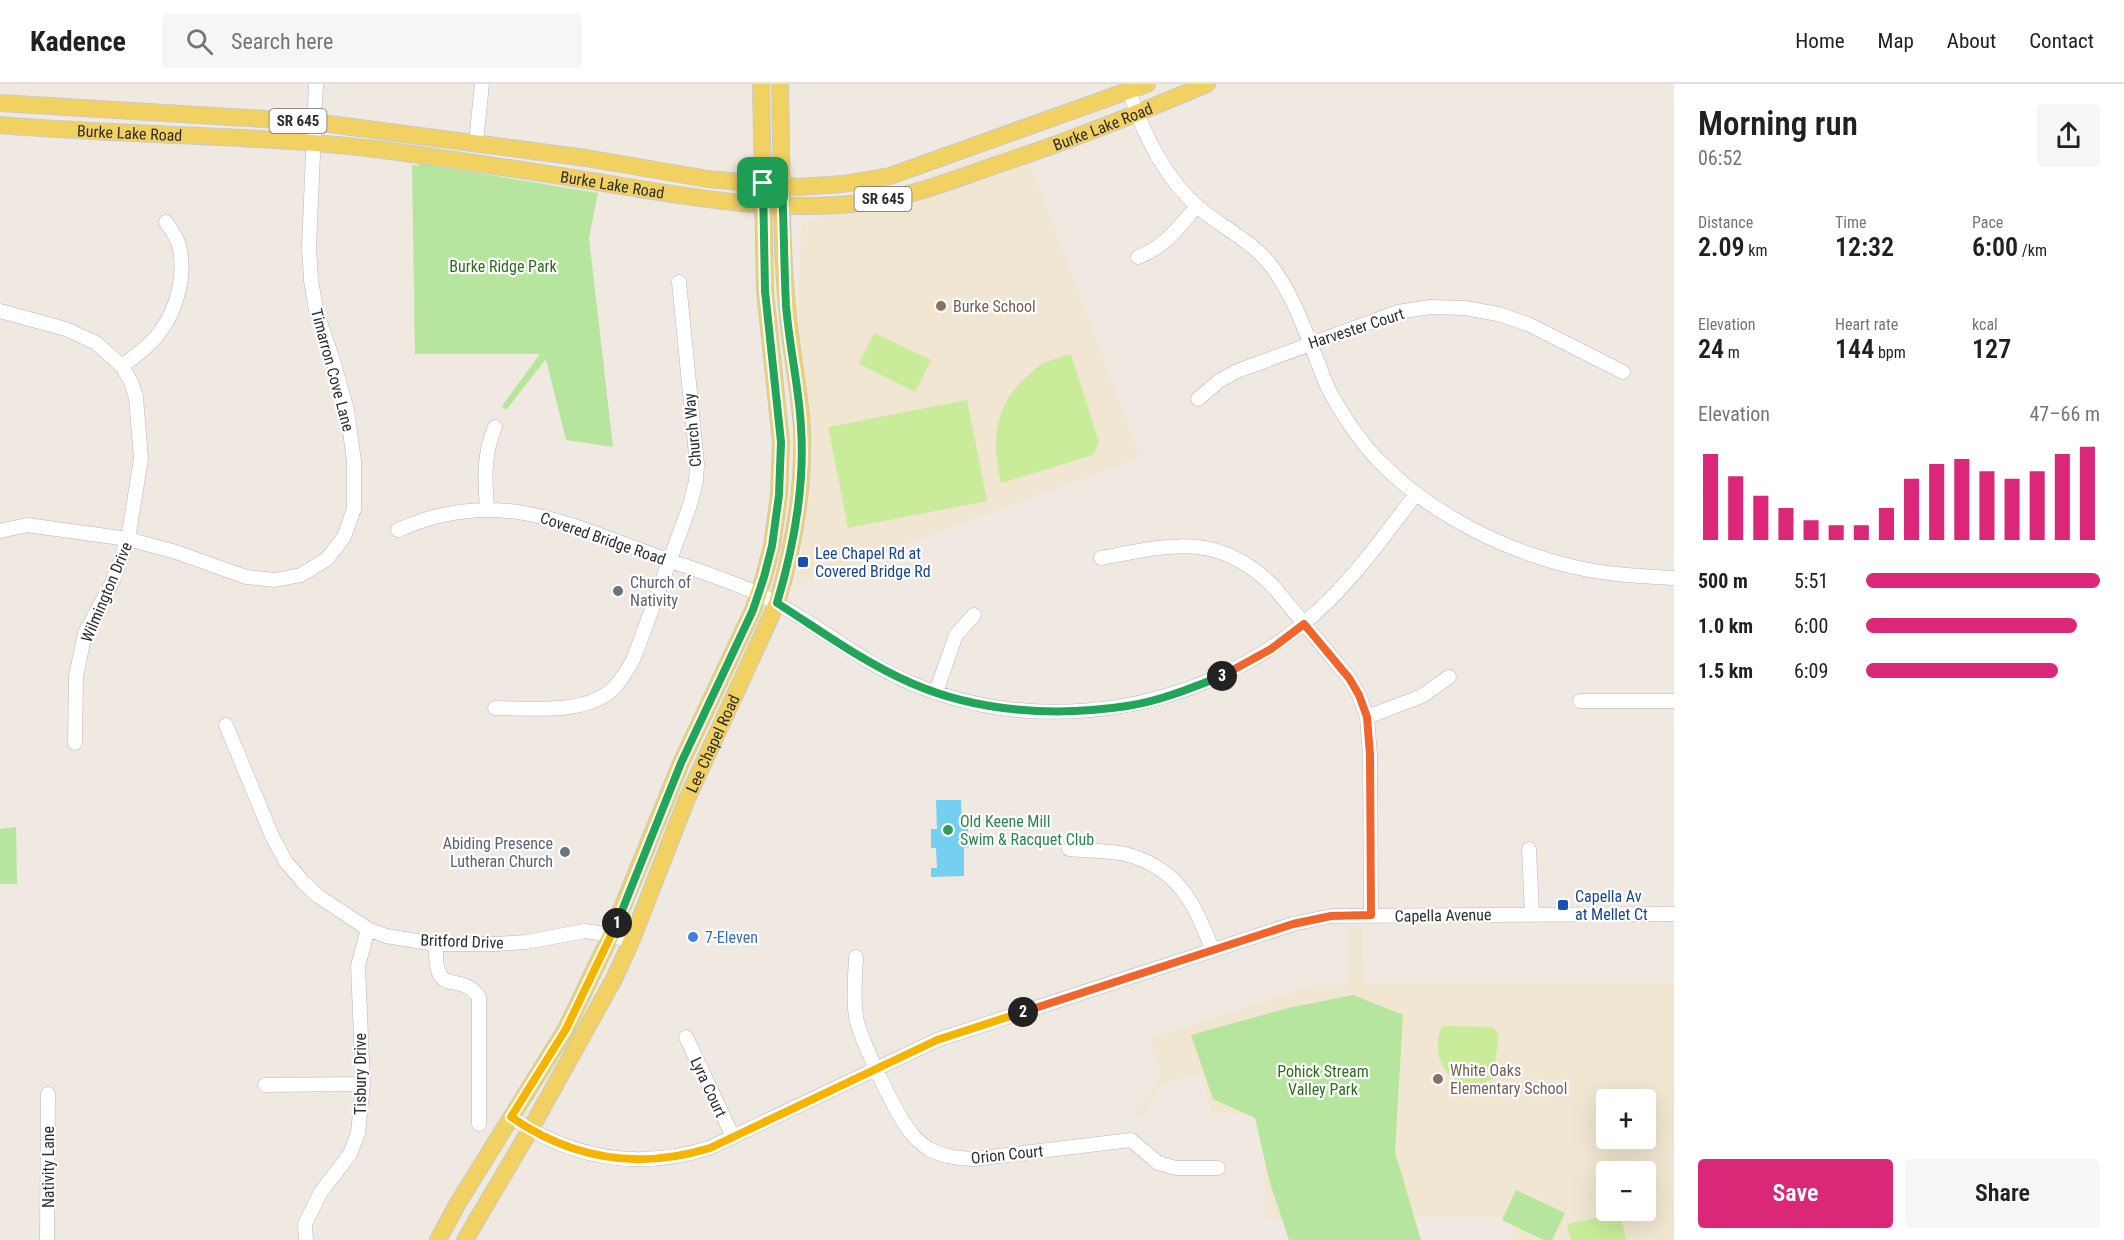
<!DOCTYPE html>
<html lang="en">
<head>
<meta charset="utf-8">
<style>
  body { margin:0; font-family:"Roboto Condensed",sans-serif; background:#f6f6f6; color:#202124; height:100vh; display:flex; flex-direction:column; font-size:22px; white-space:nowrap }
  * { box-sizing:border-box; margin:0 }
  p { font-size:20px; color:#757577 }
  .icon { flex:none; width:33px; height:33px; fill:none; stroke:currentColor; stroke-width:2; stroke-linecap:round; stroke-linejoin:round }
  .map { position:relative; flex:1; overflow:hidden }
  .sheet { display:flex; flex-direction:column; background:#fff; width:450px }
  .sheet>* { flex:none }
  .buttons { position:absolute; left:1596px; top:1005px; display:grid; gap:12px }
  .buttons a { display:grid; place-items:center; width:60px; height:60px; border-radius:6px; background:#fff; box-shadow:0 6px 24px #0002; font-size:30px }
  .pin { position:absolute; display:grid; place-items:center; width:51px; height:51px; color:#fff; margin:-26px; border-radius:12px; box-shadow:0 3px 9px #0006 }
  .km { position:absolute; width:30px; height:30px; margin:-15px; border-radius:50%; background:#222; color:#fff; font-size:16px; line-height:30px; text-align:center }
  .round { display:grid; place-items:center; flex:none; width:63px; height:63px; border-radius:6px; background:#f6f6f6 }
  .head { display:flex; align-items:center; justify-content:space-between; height:102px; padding:0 24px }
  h1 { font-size:33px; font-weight:600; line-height:45px }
  .stats { display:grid; grid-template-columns:repeat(3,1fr); gap:9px; height:102px; padding:6px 24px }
  .stats div { display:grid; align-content:center }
  .stats b { font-size:26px; font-weight:600 }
  .stats small { font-size:16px; font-weight:400 }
  .stats p { font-size:16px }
  .chart { height:168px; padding:12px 24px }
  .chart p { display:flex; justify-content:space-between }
  .chart svg { width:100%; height:108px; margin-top:6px; stroke:#db2777; stroke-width:6 }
  .button { display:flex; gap:12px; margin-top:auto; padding:12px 24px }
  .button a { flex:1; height:69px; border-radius:6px; background:#db2777; color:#fff; font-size:24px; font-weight:600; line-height:69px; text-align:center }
  .button a+a { background:#f6f6f6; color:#202124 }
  ul { padding:0 24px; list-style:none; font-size:20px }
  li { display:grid; grid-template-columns:96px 72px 1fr; align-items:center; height:45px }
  li i { height:15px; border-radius:8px; background:#db2777 }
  header { display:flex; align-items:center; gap:36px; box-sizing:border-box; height:84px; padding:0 30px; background:#fff; border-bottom:2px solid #e0e0e0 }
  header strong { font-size:28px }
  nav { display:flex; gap:33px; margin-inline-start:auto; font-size:21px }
  .search { width:420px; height:54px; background:#f6f6f6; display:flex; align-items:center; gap:15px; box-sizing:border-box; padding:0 21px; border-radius:6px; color:#757577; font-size:22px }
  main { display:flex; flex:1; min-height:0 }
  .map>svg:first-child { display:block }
  .education { fill:#f0e6d1; fill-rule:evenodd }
  .green { fill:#b6e59e }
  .pitch { fill:#c9ec9a }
  .water { fill:#75cff0 }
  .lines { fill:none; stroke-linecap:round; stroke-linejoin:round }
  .minor-casing { stroke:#b4b7c1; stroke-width:15 }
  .major-casing { stroke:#c9c9c9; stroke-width:18 }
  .minor { stroke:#fff; stroke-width:14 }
  .major { stroke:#f2d163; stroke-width:16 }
  .split-1-casing { stroke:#fff; stroke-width:12 }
  .split-2-casing { stroke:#fff; stroke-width:12 }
  .split-3-casing { stroke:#fff; stroke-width:12 }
  .split-4-casing { stroke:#fff; stroke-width:12 }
  .split-1 { stroke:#22a559; stroke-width:8 }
  .split-2 { stroke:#f5b400; stroke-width:8 }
  .split-3 { stroke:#f0652b; stroke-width:8 }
  .split-4 { stroke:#22a559; stroke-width:8 }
  .education-dot { fill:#8d6e63; stroke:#fff; stroke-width:2 }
  .transit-dot { fill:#1a4fb4; stroke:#fff; stroke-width:2 }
  .worship-dot { fill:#6b7280; stroke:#fff; stroke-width:2 }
  .leisure-dot { fill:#2e9e5b; stroke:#fff; stroke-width:2 }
  .shop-dot { fill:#3f7fe0; stroke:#fff; stroke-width:2 }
  .labels { text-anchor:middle; stroke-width:4.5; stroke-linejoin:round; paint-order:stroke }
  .shield { fill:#fff; stroke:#6d6d6d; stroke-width:1.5 }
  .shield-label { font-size:15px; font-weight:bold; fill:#2e2e2e }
  .street-label { font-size:16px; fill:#2e2e2e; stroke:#fff }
  .park-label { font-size:16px; fill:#2c6e1b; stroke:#fff }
  .education-label { font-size:16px; fill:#785e54; stroke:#fff; text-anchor:start }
  .transit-label { font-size:16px; fill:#164399; stroke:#fff; text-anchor:start }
  .worship-label { font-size:16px; fill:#5b616d; stroke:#fff; text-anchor:start }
  .leisure-label { font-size:16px; fill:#27864d; stroke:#fff; text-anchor:start }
  .shop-label { font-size:16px; fill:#366cbe; stroke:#fff; text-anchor:start }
</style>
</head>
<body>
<header>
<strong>Kadence</strong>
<div class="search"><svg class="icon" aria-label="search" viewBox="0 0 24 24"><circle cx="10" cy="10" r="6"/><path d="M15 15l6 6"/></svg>Search here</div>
<nav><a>Home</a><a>Map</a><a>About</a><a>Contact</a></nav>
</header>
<main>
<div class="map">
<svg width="1674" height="1156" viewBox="0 0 1674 1156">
  <rect width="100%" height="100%" fill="#efe9e1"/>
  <!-- education -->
  <path class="education" d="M1022 58 1140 373 794 502 800 483 804 459 793 342V306L802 139Z
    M1349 841 1362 842 1363 900H1674V1156H1513L1512 1133 1265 1134 1264 1030 1212 1029 1201 989 1162 1000 1142 1033 1138 1031 1161 990 1149 955 1316 901H1349ZM1606 1016H1646V1054H1606ZM1606 1088H1646V1126H1606Z"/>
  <!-- green -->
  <path class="green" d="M419 79 598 109 589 154 613 363 566 356 546 275 506 326 502 322 540 270H415L412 81 419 82Z
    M16 743 17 800H0V745Z
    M1353 911 1403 931 1395 1068 1421 1156H1289L1270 1099 1255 1034 1213 1015 1191 951 1288 924Z
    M1516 1106 1565 1129 1552 1156H1544L1502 1136Z"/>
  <!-- pitch -->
  <path class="pitch" d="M874 249 931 276 915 308 859 280Z
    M1071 270 1099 359 1093 371 1001 399C991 357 994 319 1030 290 1034 286 1039 281 1044 279 1053 275 1062 273 1071 270Z
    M967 316 987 417 848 444 828 343Z
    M1442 942 1493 943 1499 951 1494 986 1490 988 1493 994C1457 1018 1426 976 1442 942Z
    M1620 1129 1626 1156H1571L1567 1140Z"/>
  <!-- water -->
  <path class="water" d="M936 716H961L962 744H968L969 763 964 764V792L931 793V784H937L936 764H931V745H937Z"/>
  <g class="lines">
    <defs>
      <path id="minor" d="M1129 7C1143 49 1164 93 1198 123 1221 143 1249 155 1269 179 1292 208 1303 242 1317 276 1321 287 1325 299 1331 310 1345 335 1361 359 1381 379 1432 431 1509 469 1579 484 1610 491 1642 492 1674 494
        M476 58 482 0
        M1138 173C1165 163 1179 143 1197 122
        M0 227 66 245 96 259 122 282 131 298 136 313 141 375 128 455 112 499 85 549 76 592 75 659
        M122 282C135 272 150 262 160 248 178 224 187 187 178 158 175 151 170 144 166 138
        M1198 315 1219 297 1237 287 1398 228 1430 223 1465 224 1498 230 1528 240 1623 288
        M487 425C485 396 483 371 495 343
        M398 446C493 403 561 437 651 470 687 483 724 494 759 510 812 535 856 576 911 599 1039 654 1197 628 1303 540 1348 503 1381 456 1416 410
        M0 447 27 441 128 455 176 468 246 493 275 496 301 491 327 475 344 453 354 425V377L347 326 332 273 316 226 311 196 309 163 316 0
        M1101 474C1171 461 1217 447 1273 502L1349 594 1359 611 1367 633 1370 671 1371 831
        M936 608 956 551 974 531
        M1580 617H1674
        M495 624C530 624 585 631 613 605 622 596 628 585 634 574L690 421 696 397 697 380 679 198
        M1367 633 1422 612 1449 593
        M226 641 272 752 286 778 304 799 318 812 368 845 386 852 436 860H497L526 858 585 847 611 851 631 858
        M1069 765C1087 767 1107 766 1125 770 1177 783 1195 819 1212 865
        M1529 765 1532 830
        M436 860C434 919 459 884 479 913V1040
        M856 873C855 893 853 913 856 933 860 955 897 1033 912 1050 916 1055 923 1061 929 1065 944 1073 957 1074 974 1075L1131 1056 1158 1079 1176 1084H1218
        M686 953 733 1053
        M265 1001 363 1000
        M511 1033C572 1075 639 1086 709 1064L937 956 1293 840 1331 832 1674 830
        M47 1156 48 1010
        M306 1156 305 1140 321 1108 350 1070 358 1049 363 1000 358 882 368 845"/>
      <g id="major">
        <path d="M0 19 314 38 586 74 708 95 798 103 843 100 890 92 1147 0"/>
        <path id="s1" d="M0 41C127 52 256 50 383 66 457 76 530 87 604 99 688 113 784 130 868 118 914 112 956 95 999 80 1070 57 1139 29 1207 0"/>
        <path d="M438 1156 458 1119 566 945 611 851 681 679 753 526 764 493 772 462 779 411 781 358 765 207 761 0"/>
        <path id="s2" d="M465 1156 530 1046 614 895 631 858 686 717 777 519C794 462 804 403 802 344 799 303 790 263 787 222 780 149 782 74 780 0"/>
      </g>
    </defs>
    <!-- minor casing -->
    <use href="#minor" class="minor-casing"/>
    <!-- major casing -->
    <use href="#major" class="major-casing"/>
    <!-- minor -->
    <use href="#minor" class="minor"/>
    <!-- major -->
    <use href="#major" class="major"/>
  </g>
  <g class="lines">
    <defs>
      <path id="split-1" d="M617 839 681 679 753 526 764 493 772 462 779 411 781 358 765 207 763 99"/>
      <path id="split-2" d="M617 839 566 945 511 1033C572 1075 639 1086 710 1064L937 956 1023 928"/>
      <path id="split-3" d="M1023 928 1293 840 1331 832 1371 831 1370 671 1367 633 1359 611 1349 594 1304 540 1271 565 1222 592"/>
      <path id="split-4" d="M763 99 782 102C784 142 784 181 786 221 789 262 799 302 801 343 805 403 794 462 777 519 821 547 863 578 911 599 977 628 1055 633 1127 622 1160 617 1191 604 1222 592"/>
    </defs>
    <!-- split-1 casing -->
    <use href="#split-1" class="split-1-casing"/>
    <!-- split-2 casing -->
    <use href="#split-2" class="split-2-casing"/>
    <!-- split-3 casing -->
    <use href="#split-3" class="split-3-casing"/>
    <!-- split-4 casing -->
    <use href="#split-4" class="split-4-casing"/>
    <!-- split-1 -->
    <use href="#split-1" class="split-1"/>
    <!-- split-2 -->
    <use href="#split-2" class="split-2"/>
    <!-- split-3 -->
    <use href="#split-3" class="split-3"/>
    <!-- split-4 -->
    <use href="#split-4" class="split-4"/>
  </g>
  <!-- markers -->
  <g class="education-dot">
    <circle cx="941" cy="222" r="6"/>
    <circle cx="1438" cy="995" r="6"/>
  </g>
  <g class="transit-dot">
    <rect x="797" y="472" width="12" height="12" rx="3"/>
    <rect x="1557" y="815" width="12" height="12" rx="3"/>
  </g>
  <g class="worship-dot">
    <circle cx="618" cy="507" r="6"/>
    <circle cx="565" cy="768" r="6"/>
  </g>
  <circle class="leisure-dot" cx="948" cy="746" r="6"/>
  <circle class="shop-dot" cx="693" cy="853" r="6"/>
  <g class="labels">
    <!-- shield labels -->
    <g class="shield">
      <rect x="269.5" y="25" width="57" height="24" rx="4.5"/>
      <rect x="854.5" y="103" width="57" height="24" rx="4.5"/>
    </g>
    <g class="shield-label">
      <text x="298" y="42">SR 645</text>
      <text x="883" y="120">SR 645</text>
    </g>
    <!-- street labels -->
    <g class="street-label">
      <text dy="6" stroke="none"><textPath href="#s1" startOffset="1120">Burke Lake Road</textPath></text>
      <text dy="6" stroke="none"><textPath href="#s1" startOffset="130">Burke Lake Road</textPath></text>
      <text dy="6" stroke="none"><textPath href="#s1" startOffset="616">Burke Lake Road</textPath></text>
      <text transform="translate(1356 244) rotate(-18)" y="6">Harvester Court</text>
      <text transform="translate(333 286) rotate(75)" y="6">Timarron Cove Lane</text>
      <text transform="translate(692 346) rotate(-95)" y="6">Church Way</text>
      <text transform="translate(603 454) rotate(19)" y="6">Covered Bridge Road</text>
      <text transform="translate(106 508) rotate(-67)" y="6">Wilmington Drive</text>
      <text dy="6" stroke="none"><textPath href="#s2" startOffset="556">Lee Chapel Road</textPath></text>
      <text transform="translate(1443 831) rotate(-1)" y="6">Capella Avenue</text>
      <text transform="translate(462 857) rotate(2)" y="6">Britford Drive</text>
      <text transform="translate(360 990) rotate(-90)" y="6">Tisbury Drive</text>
      <text transform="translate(709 1003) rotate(65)" y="6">Lyra Court</text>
      <text transform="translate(1007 1070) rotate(-6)" y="6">Orion Court</text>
      <text transform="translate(48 1083) rotate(-90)" y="6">Nativity Lane</text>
    </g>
    <!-- park labels -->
    <g class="park-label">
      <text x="503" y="188">Burke Ridge Park</text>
      <text x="1323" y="993">Pohick Stream<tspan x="1323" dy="18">Valley Park</tspan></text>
    </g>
    <!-- education labels -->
    <g class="education-label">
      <text x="953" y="228">Burke School</text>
      <text x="1450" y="992">White Oaks<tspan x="1450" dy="18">Elementary School</tspan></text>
    </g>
    <!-- transit labels -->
    <g class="transit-label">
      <text x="815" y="475">Lee Chapel Rd at<tspan x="815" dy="18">Covered Bridge Rd</tspan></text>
      <text x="1575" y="818">Capella Av<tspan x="1575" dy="18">at Mellet Ct</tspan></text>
    </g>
    <!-- worship labels -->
    <g class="worship-label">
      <text x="630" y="504">Church of<tspan x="630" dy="18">Nativity</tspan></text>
      <text x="553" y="765" text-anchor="end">Abiding Presence<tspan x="553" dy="18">Lutheran Church</tspan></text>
    </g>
    <!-- leisure labels -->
    <g class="leisure-label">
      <text x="960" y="743">Old Keene Mill<tspan x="960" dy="18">Swim &amp; Racquet Club</tspan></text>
    </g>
    <!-- shop labels -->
    <g class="shop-label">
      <text x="705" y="859">7-Eleven</text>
    </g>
  </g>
</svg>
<div class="buttons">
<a>+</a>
<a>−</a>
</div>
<div class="pin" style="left:763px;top:99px;background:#1e9e55"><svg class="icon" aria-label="arrive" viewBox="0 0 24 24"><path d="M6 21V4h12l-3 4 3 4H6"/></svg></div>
<b class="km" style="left:617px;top:839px">1</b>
<b class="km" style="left:1023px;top:928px">2</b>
<b class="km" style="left:1222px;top:592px">3</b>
</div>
<section class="sheet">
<div class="head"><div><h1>Morning run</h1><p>06:52</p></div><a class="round"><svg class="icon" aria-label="share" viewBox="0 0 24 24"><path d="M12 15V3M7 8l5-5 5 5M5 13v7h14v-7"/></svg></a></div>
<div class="stats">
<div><p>Distance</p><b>2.09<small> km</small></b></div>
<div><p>Time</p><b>12:32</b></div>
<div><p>Pace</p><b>6:00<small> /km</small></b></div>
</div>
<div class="stats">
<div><p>Elevation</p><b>24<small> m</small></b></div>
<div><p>Heart rate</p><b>144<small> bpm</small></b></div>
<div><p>kcal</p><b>127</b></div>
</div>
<div class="chart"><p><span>Elevation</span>47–66 m</p>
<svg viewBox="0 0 160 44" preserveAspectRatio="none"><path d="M5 44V9M15 44V18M25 44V26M35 44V31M45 44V36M55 44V38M65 44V38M75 44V31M85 44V19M95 44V13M105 44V11M115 44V16M125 44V19M135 44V16M145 44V9M155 44V6"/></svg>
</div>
<ul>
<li><b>500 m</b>5:51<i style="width:100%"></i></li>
<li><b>1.0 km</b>6:00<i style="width:90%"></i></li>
<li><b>1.5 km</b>6:09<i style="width:82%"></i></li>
</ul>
<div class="button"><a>Save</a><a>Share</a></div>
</section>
</main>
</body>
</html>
